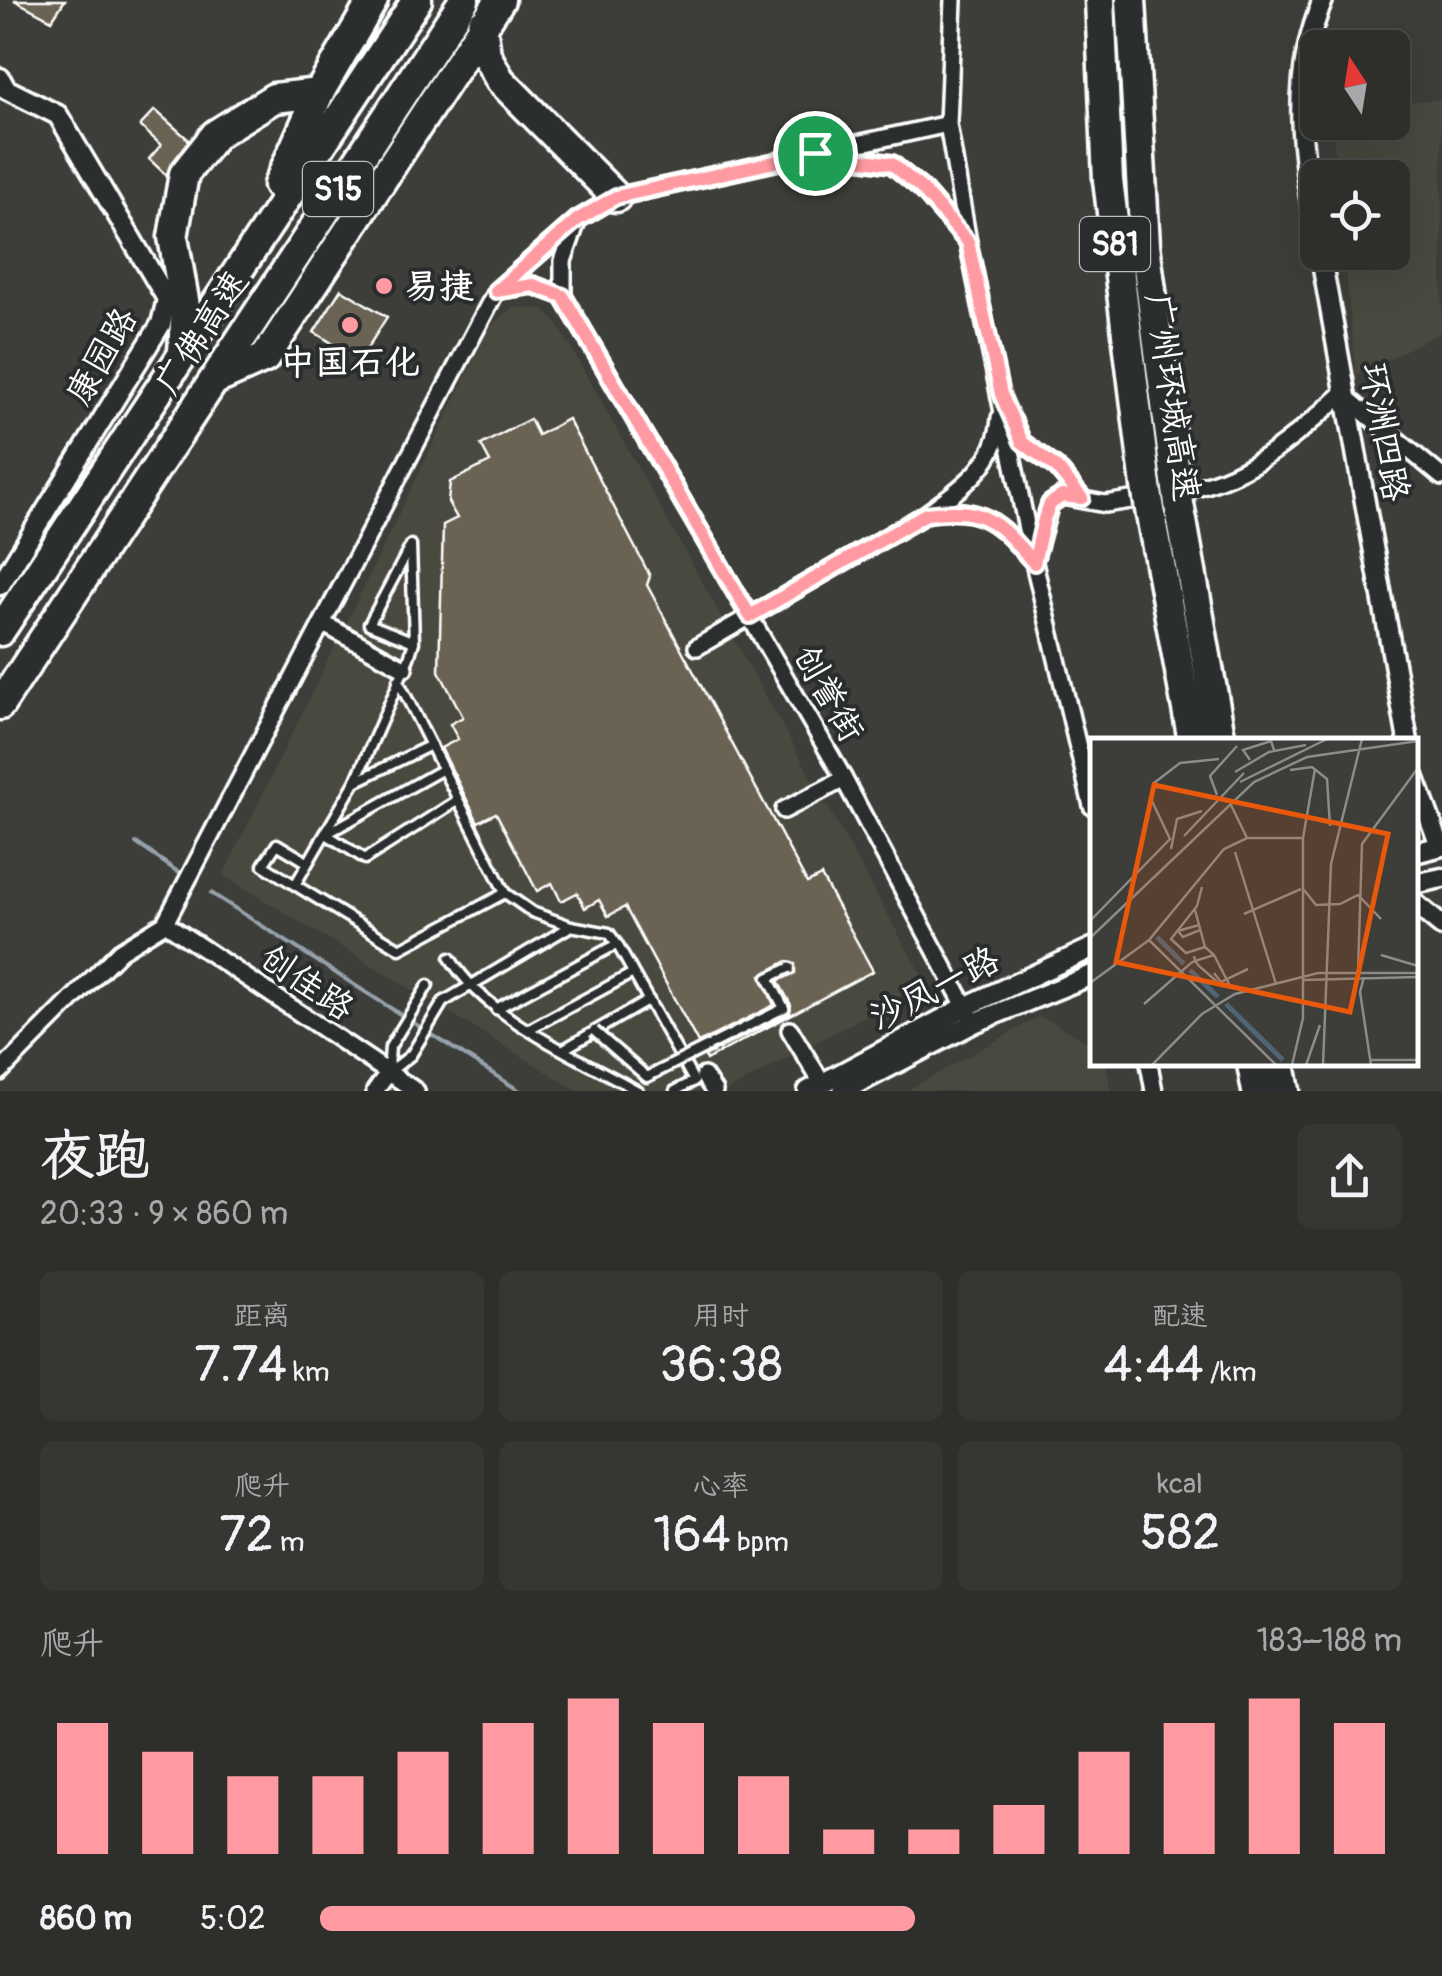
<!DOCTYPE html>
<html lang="zh">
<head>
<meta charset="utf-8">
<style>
  body { margin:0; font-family:Pangolin,"LXGW WenKai TC",sans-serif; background:#363633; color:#f1f3f6; height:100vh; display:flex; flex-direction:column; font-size:38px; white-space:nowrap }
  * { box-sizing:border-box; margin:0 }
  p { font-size:32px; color:#a7a8a9 }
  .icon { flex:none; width:55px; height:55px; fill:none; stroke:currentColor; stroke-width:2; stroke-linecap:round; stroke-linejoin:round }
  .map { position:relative; height:1091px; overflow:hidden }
  .sheet { display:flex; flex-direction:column; background:#2e2e2b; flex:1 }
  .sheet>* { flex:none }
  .needle { width:65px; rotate:348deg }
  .fabs { position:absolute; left:1300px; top:30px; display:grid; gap:20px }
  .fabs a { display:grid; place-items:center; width:110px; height:110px; border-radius:15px; background:#2e2e2b; box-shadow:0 10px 40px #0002,0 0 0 2px #494a47; font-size:50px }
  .pin { position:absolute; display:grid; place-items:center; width:85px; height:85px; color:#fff; margin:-42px; border:5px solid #fff; border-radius:50%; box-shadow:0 2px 10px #0007 }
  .round { display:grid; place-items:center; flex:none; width:105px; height:105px; border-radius:15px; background:#363633 }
  .headline { display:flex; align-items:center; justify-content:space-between; height:170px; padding:0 40px }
  h1 { font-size:55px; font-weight:600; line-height:75px }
  .stats { display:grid; grid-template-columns:repeat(3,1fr); gap:15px; height:170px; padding:10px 40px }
  .stats div { display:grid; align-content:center; border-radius:15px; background:#363633; text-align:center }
  .stats b { font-size:50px; font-weight:600 }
  .stats small { font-size:28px; font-weight:400 }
  .stats p { font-size:28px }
  .chart { height:280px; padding:20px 40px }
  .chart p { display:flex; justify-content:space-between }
  .chart svg { width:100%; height:180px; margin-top:10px; stroke:#ff9aa2; stroke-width:6 }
  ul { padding:0 40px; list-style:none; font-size:32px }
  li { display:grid; grid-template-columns:160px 120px 1fr; align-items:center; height:75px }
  li i { height:25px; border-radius:12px; background:#ff9aa2 }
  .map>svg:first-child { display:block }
  .built { fill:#4a4841 }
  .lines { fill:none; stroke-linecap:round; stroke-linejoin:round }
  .stream { stroke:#96a2ab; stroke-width:4 }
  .building { fill:#6a6353; stroke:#fff; stroke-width:2.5 }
  .service-casing { stroke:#fff; stroke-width:15 }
  .minor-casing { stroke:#fff; stroke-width:22 }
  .tertiary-casing { stroke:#fff; stroke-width:25 }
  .motorway-casing { stroke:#fff; stroke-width:35 }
  .service { stroke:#2a2d2e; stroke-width:8 }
  .minor { stroke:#2a2d2e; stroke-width:15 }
  .tertiary { stroke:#2a2d2e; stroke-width:18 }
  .motorway { stroke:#2a2d2e; stroke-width:28 }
  .service-bridge-casing { stroke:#fff; stroke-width:15; stroke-linecap:butt }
  .motorway-bridge-casing { stroke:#fff; stroke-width:35; stroke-linecap:butt }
  .service-bridge { stroke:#2a2d2e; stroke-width:8 }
  .motorway-bridge { stroke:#2a2d2e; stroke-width:28 }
  .route-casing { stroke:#fff; stroke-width:20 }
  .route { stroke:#ff9aa2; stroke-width:12 }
  .poi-dot { fill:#ff9aa2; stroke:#2a2d2e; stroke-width:4 }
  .labels { text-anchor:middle; stroke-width:8; stroke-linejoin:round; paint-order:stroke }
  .shield { fill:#2a2d2e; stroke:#bfc0c0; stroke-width:2.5 }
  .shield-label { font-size:32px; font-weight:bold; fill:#fff }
  .poi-label { font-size:35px; font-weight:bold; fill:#fff; stroke:#2a2d2e; text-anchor:start }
  .street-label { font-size:35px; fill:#fff; stroke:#2a2d2e }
  .inset-river { fill:none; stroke:#506473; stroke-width:5 }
  .inset-road { fill:none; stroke:#8b8b88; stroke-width:2.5 }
  .view { fill:#e8590c; fill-opacity:0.15; stroke:#e8590c; stroke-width:5 }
  .inset-edge { fill:none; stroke:#fff; stroke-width:5 }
</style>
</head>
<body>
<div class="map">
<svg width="1442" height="1091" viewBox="0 0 1442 1091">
  <rect width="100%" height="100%" fill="#3d3d39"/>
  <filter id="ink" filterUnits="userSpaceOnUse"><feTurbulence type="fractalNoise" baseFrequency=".01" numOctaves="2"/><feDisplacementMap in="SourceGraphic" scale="20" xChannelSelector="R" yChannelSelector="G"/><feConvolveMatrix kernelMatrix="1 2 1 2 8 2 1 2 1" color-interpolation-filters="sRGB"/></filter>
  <g filter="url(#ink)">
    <!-- built -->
    <path class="built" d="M1442 100V331L1356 376 1344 253 1392 252V178L1337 177 1332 123 1392 122 1393 102Z
      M513 307 544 309 559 326 926 983 727 1091H578L223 875 490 327Z
      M1040 1016 1092 1044V1064H1106L1112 1091H906Z"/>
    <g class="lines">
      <!-- stream -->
      <path class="stream" d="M136 843 178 872
        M211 893 520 1091"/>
    </g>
    <!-- building -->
    <path class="building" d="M14 0H65L52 20Z
      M155 110 189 140 166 175 149 159 161 145 140 126Z
      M341 289 387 317 360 360 314 332Z
      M530 419 538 435 568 419 650 576 647 585 807 883 821 876 873 971 706 1060 705 1056 790 1013 791 1005 778 981 795 973V964L787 961 761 975 774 1005 698 1043 625 907 608 916 599 900 585 908 577 893 561 901 552 883 537 891 496 813 478 822 441 748 458 739 450 724 463 717 439 671 443 525 457 518 448 502 450 482 490 462 481 445Z"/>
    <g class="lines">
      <defs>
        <path id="service" d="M411 545 414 642 409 658 355 782 295 885 400 949 505 893
          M409 549 369 624 414 642
          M398 680 505 893 532 912 571 926
          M443 769 326 834 365 859 458 800
          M355 782 431 745
          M295 885 263 865 277 844 307 862
          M450 958C487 1019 576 1056 638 1091
          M496 1009 617 944
          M531 1028 633 973
          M564 1049 649 1000
          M388 1073 411 1055 443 1002 571 926 609 933 617 944 694 1081 675 1091
          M388 1073 390 1047 428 985"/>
        <path id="minor" d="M953 0 948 124 968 242 1034 563 1092 806
          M829 155 892 164 922 189 967 241
          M576 224 563 261V296L839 770 974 1023
          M499 290 533 285 563 296
          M1013 421 1022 442 1057 468 1082 498
          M1173 493C1245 481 1290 442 1342 394L1442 477
          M929 513C983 506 997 521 1032 560
          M1036 554 1050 504 1062 496 1105 504 1150 497
          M322 623 404 668
          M697 647 926 514C961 488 997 465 1000 418
          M784 810 844 779
          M165 923 416 1091
          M790 1030 822 1083
          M1149 1064 1154 1091
          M0 1072 120 951 165 923 496 291 577 220 616 197 948 124
          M704 1076 714 1091
          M375 1091 388 1073"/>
        <path id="tertiary" d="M0 78 6 89 58 115 167 299 161 324 0 585
          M1318 239C1301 157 1289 80 1323 0
          M1320 252 1408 741
          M1414 776 1440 846
          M1414 853 1442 846
          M1414 884 1442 878
          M1414 903 1442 926
          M808 1091 965 1007 1092 948
          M843 1091 974 1023 1092 975"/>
        <path id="motorway" d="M1100 0 1108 180 1146 486
          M1131 0 1145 245 1176 481
          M482 24 486 55 500 80 616 197
          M278 185 319 93 373 0
          M183 350 186 312 173 237 184 174 216 134 274 98 319 93
          M215 380 265 358 500 0
          M1179 504 1221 741
          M1151 515 1193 741
          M0 631 417 0
          M0 705 464 0
          M1252 1064 1257 1091
          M1280 1064 1285 1091"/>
      </defs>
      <!-- service casing -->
      <use href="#service" class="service-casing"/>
      <!-- minor casing -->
      <use href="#minor" class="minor-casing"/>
      <!-- tertiary casing -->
      <use href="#tertiary" class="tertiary-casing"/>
      <!-- motorway casing -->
      <use href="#motorway" class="motorway-casing"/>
      <!-- service -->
      <use href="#service" class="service"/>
      <!-- minor -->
      <use href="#minor" class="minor"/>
      <!-- tertiary -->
      <use href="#tertiary" class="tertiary"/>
      <!-- motorway -->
      <use href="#motorway" class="motorway"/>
      <defs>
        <path id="service-bridge" d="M594 1031 647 1077 784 1008 768 978 789 968"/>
        <path id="motorway-bridge" d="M1176 481 1179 504
          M1146 486 1151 515"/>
      </defs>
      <!-- service-bridge casing -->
      <use href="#service-bridge" class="service-bridge-casing"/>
      <!-- motorway-bridge casing -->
      <use href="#motorway-bridge" class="motorway-bridge-casing"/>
      <!-- service-bridge -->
      <use href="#service-bridge" class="service-bridge"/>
      <!-- motorway-bridge -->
      <use href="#motorway-bridge" class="motorway-bridge"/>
    </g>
  </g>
  <g class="lines" filter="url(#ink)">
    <defs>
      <path id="route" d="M815 153 892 164 922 189 968 242 1001 394 1022 442 1057 468 1082 498 1062 496 1050 504 1044 519 1034 563C997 521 985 506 926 514L750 616 563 296 533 285 496 291 577 220 616 197Z"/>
    </defs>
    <!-- route casing -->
    <use href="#route" class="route-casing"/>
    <!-- route -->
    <use href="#route" class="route"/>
  </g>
  <!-- markers -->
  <g class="poi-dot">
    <circle cx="384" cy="286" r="10"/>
    <circle cx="350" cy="325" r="10"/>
  </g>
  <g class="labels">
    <!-- shield labels -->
    <g class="shield">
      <rect x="303" y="162" width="70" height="54" rx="8"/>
      <rect x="1080" y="217" width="70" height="54" rx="8"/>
    </g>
    <g class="shield-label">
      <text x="338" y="200">S15</text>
      <text x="1115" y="255">S81</text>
    </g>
    <!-- poi labels -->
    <g class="poi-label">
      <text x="404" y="298">易捷</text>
      <text x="350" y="374" text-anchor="middle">中国石化</text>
    </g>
    <!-- street labels -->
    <g class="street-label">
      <text transform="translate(201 332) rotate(-57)" y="12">广佛高速</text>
      <text transform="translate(101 356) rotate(-60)" y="12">康园路</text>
      <text transform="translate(1173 397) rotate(82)" y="12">广州环城高速</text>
      <text transform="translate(1385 432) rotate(80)" y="12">环洲四路</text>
      <text transform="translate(829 693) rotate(60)" y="12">创誉街</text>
      <text transform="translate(307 982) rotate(34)" y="12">创佳路</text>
      <text transform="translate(934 988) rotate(-27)" y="12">沙凤一路</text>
    </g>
  </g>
  <!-- overview -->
  <g transform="translate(1090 738)">
    <rect width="328" height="328" fill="#3d3d39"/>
    <path class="inset-river" d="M67 199 94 226M100 232 128 259M136 266 193 322"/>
    <path class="inset-road" d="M160 22 153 12 181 3 184 12M200 32 222 29 237 41 240 88M145 34 179 14 216 7M150 44 237 1M127 57 120 38 147 8M141 67 157 100M94 98 154 35M81 111 87 81 112 73M145 114 186 246M112 149 107 168 81 201 96 215 115 209M214 152 226 167 250 166 268 157 291 181M105 172 115 209 124 217M154 176 211 151M0 183 80 101 61 61 64 45 90 25 129 21M109 187 88 193 93 199 110 192M0 200 164 44 217 19 328 3M59 202 186 327M291 217 328 228M268 234 272 106 328 30M124 235 131 244 158 231M274 239 270 254 281 327M213 242 328 239M0 245 59 202 134 111 157 100H213M54 266 101 225 105 223 124 217 139 246 132 248 109 228 105 223 104 218M281 322H328M62 327 112 276 145 256 228 235H328M202 327 213 280V100L225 31M216 327 230 287M233 327 241 126 272 1"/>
    <path class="view" d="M64 47 298 96 260 274 26 224Z"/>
    <rect width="328" height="328" class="inset-edge"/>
  </g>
</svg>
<div class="fabs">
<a><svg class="needle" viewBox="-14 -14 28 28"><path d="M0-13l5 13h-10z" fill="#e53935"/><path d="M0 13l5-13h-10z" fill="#a7a8a9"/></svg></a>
<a><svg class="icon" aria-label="locate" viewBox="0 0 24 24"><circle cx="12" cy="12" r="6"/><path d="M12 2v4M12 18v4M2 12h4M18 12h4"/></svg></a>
</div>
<div class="pin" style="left:815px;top:153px;background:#1e9e55"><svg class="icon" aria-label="arrive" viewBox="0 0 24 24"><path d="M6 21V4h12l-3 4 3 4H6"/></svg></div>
</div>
<section class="sheet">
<div class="headline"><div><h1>夜跑</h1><p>20:33 · 9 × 860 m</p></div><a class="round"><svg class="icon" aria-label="share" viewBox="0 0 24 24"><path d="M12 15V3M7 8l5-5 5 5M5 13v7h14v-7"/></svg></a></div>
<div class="stats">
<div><p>距离</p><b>7.74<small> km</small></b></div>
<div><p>用时</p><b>36:38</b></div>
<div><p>配速</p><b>4:44<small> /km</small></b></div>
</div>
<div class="stats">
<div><p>爬升</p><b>72<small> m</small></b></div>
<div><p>心率</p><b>164<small> bpm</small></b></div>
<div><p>kcal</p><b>582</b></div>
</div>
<div class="chart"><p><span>爬升</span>183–188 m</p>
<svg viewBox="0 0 160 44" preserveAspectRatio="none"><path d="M5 44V12M15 44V19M25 44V25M35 44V25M45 44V19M55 44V12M65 44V6M75 44V12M85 44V25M95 44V38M105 44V38M115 44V32M125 44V19M135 44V12M145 44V6M155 44V12"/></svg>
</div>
<ul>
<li><b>860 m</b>5:02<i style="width:55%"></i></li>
</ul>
</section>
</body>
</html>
